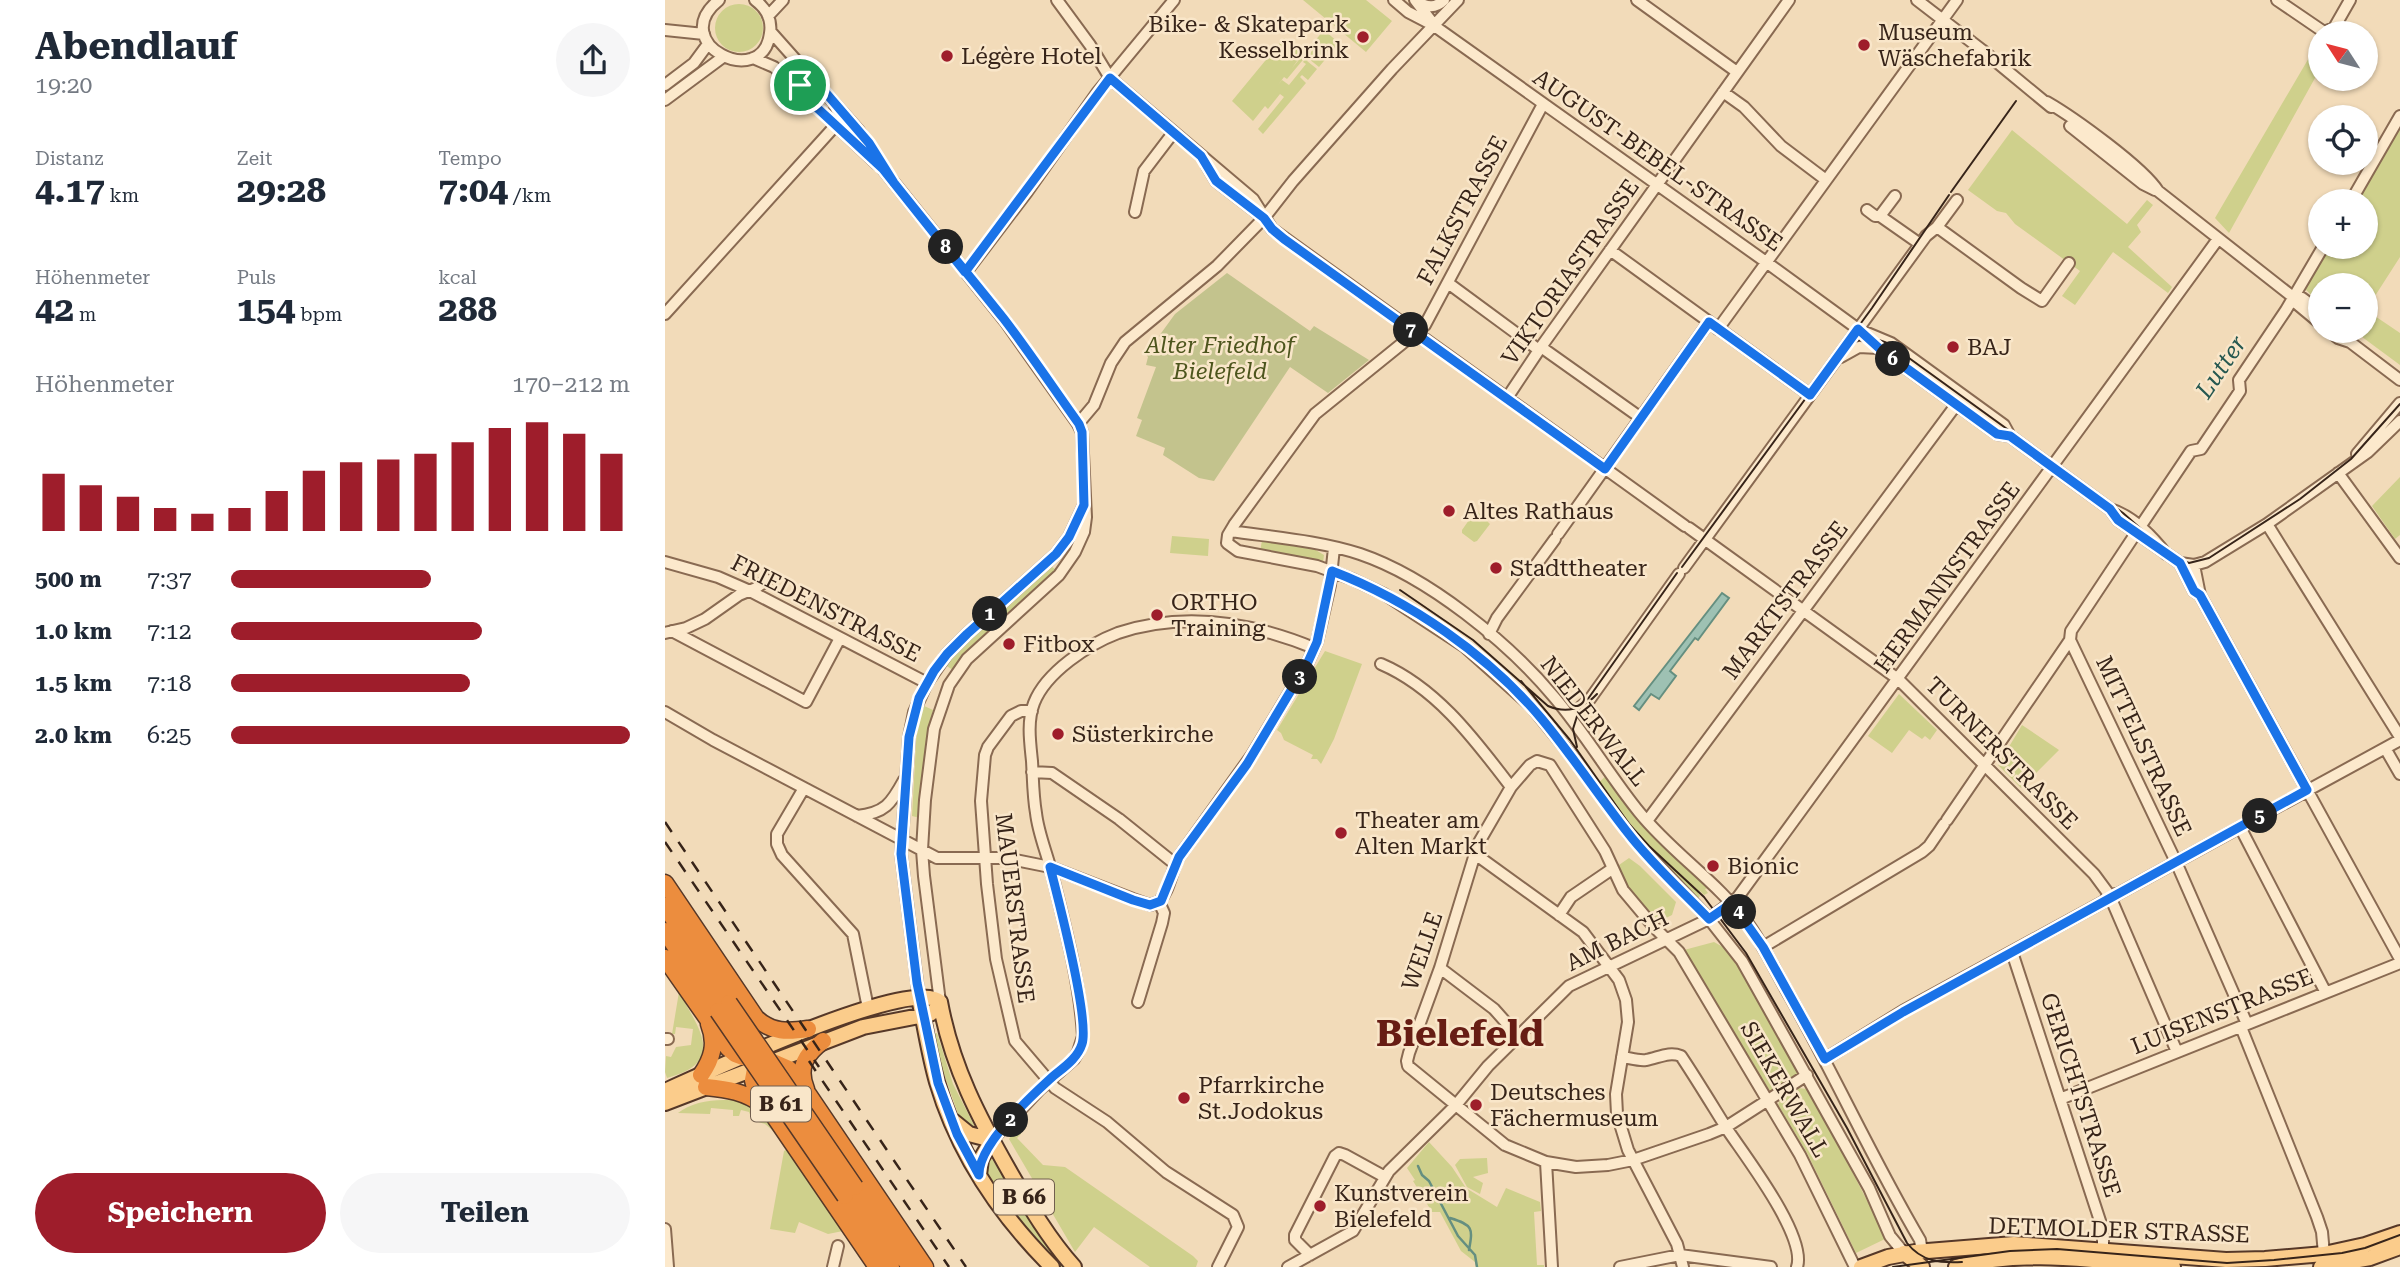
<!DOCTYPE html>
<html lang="de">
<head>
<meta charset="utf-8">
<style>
  body { margin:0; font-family:"Roboto Serif",serif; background:#f6f6f7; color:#1f2937; height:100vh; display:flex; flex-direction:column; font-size:26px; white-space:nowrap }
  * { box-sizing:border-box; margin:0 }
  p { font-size:23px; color:#747a83 }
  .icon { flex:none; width:38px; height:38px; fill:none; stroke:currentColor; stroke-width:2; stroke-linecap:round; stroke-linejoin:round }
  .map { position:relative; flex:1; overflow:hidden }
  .drawer { display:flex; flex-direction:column; background:#fff; width:665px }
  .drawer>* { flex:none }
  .needle { width:46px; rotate:306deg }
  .fabs { position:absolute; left:1643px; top:21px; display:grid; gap:14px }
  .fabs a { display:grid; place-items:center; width:70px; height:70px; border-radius:50%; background:#fff; box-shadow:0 2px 5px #0004; font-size:35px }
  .pin { position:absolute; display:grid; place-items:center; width:60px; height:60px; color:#fff; margin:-30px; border:4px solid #fff; border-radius:50%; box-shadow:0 2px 7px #0007 }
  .km { position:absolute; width:35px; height:35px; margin:-18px; border-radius:50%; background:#222; color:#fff; font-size:19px; line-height:35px; text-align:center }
  .round { display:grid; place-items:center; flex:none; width:74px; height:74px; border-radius:37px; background:#f6f6f7 }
  .head { display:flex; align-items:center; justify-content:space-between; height:119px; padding:0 35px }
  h1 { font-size:38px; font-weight:700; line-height:52px }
  .stats { display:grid; grid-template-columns:repeat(3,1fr); gap:10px; height:119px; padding:7px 35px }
  .stats div { display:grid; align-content:center }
  .stats b { font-size:35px; font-weight:700 }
  .stats small { font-size:19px; font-weight:400 }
  .stats p { font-size:19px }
  .chart { height:196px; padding:14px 35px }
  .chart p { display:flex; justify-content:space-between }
  .chart svg { width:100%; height:126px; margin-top:7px; stroke:#9e1d2b; stroke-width:6 }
  .primary-button { display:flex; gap:14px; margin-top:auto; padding:14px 35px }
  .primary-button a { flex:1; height:80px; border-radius:42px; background:#9e1d2b; color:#fff; font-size:28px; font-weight:700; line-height:80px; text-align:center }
  .primary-button a+a { background:#f6f6f7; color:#1f2937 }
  ul { padding:0 35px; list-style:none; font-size:23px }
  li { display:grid; grid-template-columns:112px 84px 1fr; align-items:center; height:52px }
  li i { height:18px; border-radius:9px; background:#9e1d2b }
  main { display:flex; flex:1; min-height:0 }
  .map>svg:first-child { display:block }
  .green { fill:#cfd08c }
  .cemetery { fill:#c3c38d }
  .water { fill:#9ec1b3; stroke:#658f80; stroke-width:2 }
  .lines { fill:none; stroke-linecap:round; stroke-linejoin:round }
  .stream { stroke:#658f80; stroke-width:2.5 }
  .minor-casing { stroke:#896a52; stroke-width:14 }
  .major-casing { stroke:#563828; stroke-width:18 }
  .highway-casing { stroke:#563828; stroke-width:19 }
  .minor { stroke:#fce9cc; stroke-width:10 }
  .major { stroke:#fbcc8b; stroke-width:14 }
  .highway { stroke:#ec8d3e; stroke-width:16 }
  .tram { stroke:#372419; stroke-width:2 }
  .rail { stroke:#372419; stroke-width:2.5; stroke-dasharray:12 12; stroke-linecap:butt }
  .highway-bridge-casing { stroke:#563828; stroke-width:19; stroke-linecap:butt }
  .highway-bridge { stroke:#ec8d3e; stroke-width:16 }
  .route-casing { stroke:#fff; stroke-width:14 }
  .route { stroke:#1a73e8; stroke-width:9 }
  .poi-dot { fill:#9e1d2b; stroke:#f9e6c9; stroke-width:2.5 }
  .labels { text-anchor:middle; stroke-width:5; stroke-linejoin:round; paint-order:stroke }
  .shield { fill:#f9e6c9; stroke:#715e4e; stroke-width:2 }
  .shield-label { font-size:21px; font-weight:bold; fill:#372419 }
  .poi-label { font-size:23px; fill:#372419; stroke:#f9e6c9; text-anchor:start }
  .street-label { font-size:23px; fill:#372419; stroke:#f9e6c9 }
  .park-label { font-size:23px; font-style:italic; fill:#4d551d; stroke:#f9e6c9 }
  .water-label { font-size:24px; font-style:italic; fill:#265850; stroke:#f9e6c9 }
  .town-label { font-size:37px; font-weight:bold; fill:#671d14; stroke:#f9e6c9 }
</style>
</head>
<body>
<main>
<section class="drawer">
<div class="head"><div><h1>Abendlauf</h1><p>19:20</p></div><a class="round"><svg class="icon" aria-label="share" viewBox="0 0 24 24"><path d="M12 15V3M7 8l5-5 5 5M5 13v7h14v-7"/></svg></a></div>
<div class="stats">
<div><p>Distanz</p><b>4.17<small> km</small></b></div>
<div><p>Zeit</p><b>29:28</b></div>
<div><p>Tempo</p><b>7:04<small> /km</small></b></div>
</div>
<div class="stats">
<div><p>Höhenmeter</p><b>42<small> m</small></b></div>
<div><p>Puls</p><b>154<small> bpm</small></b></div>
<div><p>kcal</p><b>288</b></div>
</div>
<div class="chart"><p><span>Höhenmeter</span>170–212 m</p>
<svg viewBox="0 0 160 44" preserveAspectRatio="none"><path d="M5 44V24M15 44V28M25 44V32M35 44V36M45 44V38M55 44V36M65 44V30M75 44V23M85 44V20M95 44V19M105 44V17M115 44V13M125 44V8M135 44V6M145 44V10M155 44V17"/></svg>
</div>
<ul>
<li><b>500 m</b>7:37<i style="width:50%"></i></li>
<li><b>1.0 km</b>7:12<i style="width:63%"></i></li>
<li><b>1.5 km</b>7:18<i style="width:60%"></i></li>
<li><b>2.0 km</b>6:25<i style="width:100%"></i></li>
</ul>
<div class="primary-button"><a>Speichern</a><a>Teilen</a></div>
</section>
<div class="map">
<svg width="1735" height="1267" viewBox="0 0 1735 1267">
  <rect width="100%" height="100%" fill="#f2dbb9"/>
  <!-- green -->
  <path class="green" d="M638 0H701L727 21 701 52Z
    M50 28a24 24 0 1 1 48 0a24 24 0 1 1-48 0Z
    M659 30 674 43 665 53 652 43 622 79 619 77 613 85 617 80 624 85 641 64 638 62 651 46 663 56 654 67 644 59 642 61 652 69 643 80 637 75 635 77 641 83 598 134 593 129 619 97 615 94 603 109 600 106 588 121 567 101 619 38 638 53 627 68Z
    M1655 39V69L1564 233 1550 218Z
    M1735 121V257L1701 310 1735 333V365L1689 331H1701V285H1656L1655 303 1639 288 1664 247H1701V201H1692L1697 194 1696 190Z
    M1347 130 1462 224 1482 200 1488 205 1472 225 1476 232 1463 247 1507 287 1503 293 1448 252 1410 305 1397 296 1415 271 1350 224 1341 213 1332 211 1303 190Z
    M1735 477V535L1730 539 1707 506Z
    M813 512 825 524 812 541 809 542 797 533V530L809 513Z
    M507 536 544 539 543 556 505 553Z
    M597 540 649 549 659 555 658 563 595 552Z
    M386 566 391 570 310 643 288 670 280 665 301 641Z
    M660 651 697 664 669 739 656 764 652 759H646L648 755 619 740 616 733 612 730Z
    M854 687 890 726 932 784 942 775 1046 887 1040 889 1043 893 1039 895 1035 891 1033 893 1035 896 1033 898 1017 881 982 850 852 689Z
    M1234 694 1272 730 1265 740 1260 736 1257 739 1244 730 1227 753 1203 736Z
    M257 705 268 710 261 741 255 818 247 816 252 725Z
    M1357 725 1394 750 1356 788 1333 765Z
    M964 858 975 866 1011 902 1007 915 993 922 963 888 954 865Z
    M1049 942 1058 947 1071 964 1073 963 1133 1071 1131 1077 1106 1093 1019 950Z
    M14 992C34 1029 62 1062 2 1078L0 1072 1 1056 6 1057 11 1047 26 1045 28 1029 11 1027 10 1034H7Z
    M272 1033 288 1084 312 1131 300 1126 293 1114 268 1043 267 1034Z
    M1133 1088 1142 1089 1147 1093 1218 1232 1220 1239 1191 1253 1142 1153 1113 1105 1115 1099Z
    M76 1098 93 1108 113 1135 100 1124 87 1120 84 1112 76 1110 74 1116H68V1110L46 1108 45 1114 13 1113C27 1101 54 1098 73 1101Z
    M354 1125 356 1134 352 1138 378 1165 400 1167 528 1256 533 1261 531 1267H485L429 1227 410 1252 344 1139Z
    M764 1142 787 1167 801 1188 832 1207 841 1188 875 1202 876 1211 869 1212 872 1265H879V1267H811L810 1262 796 1251 775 1212H767L748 1181 750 1180 742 1168Z
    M123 1149 178 1231 163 1234 134 1222 130 1233 105 1229 119 1151Z
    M324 1154 369 1228 402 1267H394C368 1243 324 1196 319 1161Z
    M822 1158 823 1173 808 1177 818 1183 815 1194 802 1187 790 1165 795 1159Z"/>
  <!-- cemetery -->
  <path class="cemetery" d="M562 273 645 331 649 326 704 360 663 393 625 367 549 481 534 478 498 455 500 448 471 436 477 420 472 418 491 367 481 365 483 357 479 352 488 342 495 344 496 339 494 336 510 314Z"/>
  <!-- water -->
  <path class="water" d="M1057 593 1064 598 1033 640 1030 638 1005 671 1011 676 994 699 986 694 974 710 969 706Z"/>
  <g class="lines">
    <!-- stream -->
    <path class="stream" d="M753 1166 757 1175 764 1181 793 1236 810 1255 812 1267
      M785 1218C808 1225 808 1228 804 1250"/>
    <defs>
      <path id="minor" d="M54 0C0 43 98 92 105 33 107 20 101 8 90 0
        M392 0 425 45 445 78 588 199 607 229 1020 526
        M729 0 743 12 768 25 1101 262 1193 329 1215 349 1328 431 1332 434 1345 436 1445 509C1468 516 1487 536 1501 554
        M750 0 767 22
        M972 0 1072 72
        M1252 0 1317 50 1386 107
        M1612 0 1659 32 1669 28 1685 0
        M753 2C763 8 771 8 779 0
        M103 16 118 0
        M0 30 39 34
        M106 32 194 131 218 169 340 321 413 424 417 432 421 517 419 532 410 552 394 575 302 659 284 685 269 729 260 800 257 850 259 876 275 1002
        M88 58 109 67 212 164
        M0 85 29 63 43 44
        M1058 92 1079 107 1116 146 1161 180
        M0 100 58 57
        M1382 102C1408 117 1478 167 1493 191L1628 297 1632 304 1656 324
        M878 104 760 325 650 414 569 525 563 535 562 543 573 551 652 566 687 579 719 594 800 647 866 706 901 749 965 835 1044 919 1077 961 1204 1188 1225 1236 1239 1253
        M1405 126 1478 184 1490 190
        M542 166 551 181 599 218
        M1686 201 1735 116
        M1202 210 1210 216H1215L1230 196
        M470 212 479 171 508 133
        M1215 216 1255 244
        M1272 227 1356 288 1377 301 1404 263
        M945 250 1145 395
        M301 272 362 192 432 93 509 0
        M783 283 874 350
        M1628 297 1637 298 1656 312
        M0 314 170 126 174 116 170 106
        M1053 329 1292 0
        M1195 330 1226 343 1339 425 1345 436
        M1664 331 1673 338 1685 342
        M1679 331 1685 342 1735 380
        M876 347 976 418
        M1176 357 1194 347 1213 348
        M842 398 876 347 1124 0
        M413 424 429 405 446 363 460 342 552 266 599 218 628 181 727 69 793 0
        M1692 454 1735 403
        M1673 473 1735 558
        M1445 509 1453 520 1515 563 1529 591 1535 595 1735 959
        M1602 524 1735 737
        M1475 527 1526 451 1536 449 1575 391 1574 380 1621 310 1658 247
        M1024 528 1233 679 1429 874 1443 893 1441 899
        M566 531C607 537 656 541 695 554 763 577 843 642 889 697 920 733 944 775 974 812 1007 853 1053 882 1084 925 1100 948 1112 974 1126 998 1171 1078 1209 1162 1255 1240L1257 1251
        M893 534 1044 322
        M0 562 53 577 85 591 262 683
        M1515 563 1529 565 1540 562 1602 524 1703 452 1735 421
        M1529 565 1535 595
        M1019 568 1261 236 1272 227 1292 200
        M7 631 141 702 175 638
        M0 633 21 628 40 619 74 595 91 588 102 580
        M824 634 832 618 890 539
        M1405 640 1511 862 1582 1024
        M716 664C772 688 810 740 846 787
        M367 711H356L346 716 323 747 320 755 316 801 322 884 331 959 350 1041 390 1088 442 1122 501 1172 568 1215 573 1227 553 1267
        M0 712 48 740 272 858H341L385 867 468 899 485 905 494 902
        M905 716 925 699 1014 574
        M1720 748 1735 774
        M367 772 387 773 454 819 510 864
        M139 788 112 834V844L117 855 188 934 203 1008
        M192 816C220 813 226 804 239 780
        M1282 820 1405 640 1406 631 1471 533
        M982 821 1291 405
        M1575 827 1660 991
        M810 854 918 932 954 980 961 1000 963 1022 951 1094 952 1114 963 1150 1012 1244 1018 1267
        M1450 894 1447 901 1512 1052
        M494 902C505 890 506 871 514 857L587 755 643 662 652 642 665 585 669 548
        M894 915 906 897 947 869
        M1098 947 1257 852 1264 846 1279 824
        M1347 952 1438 1230V1252
        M775 968 829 1009 853 1036
        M254 998 236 854 244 737 249 712 262 683 282 654 302 634 391 554 404 537 418 507
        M473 1002 497 923 499 913 494 902
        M1576 1027 1652 1217 1657 1232 1659 1254
        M0 1039H3
        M957 1057C965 1058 973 1061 981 1060 993 1058 1004 1051 1016 1056 1032 1080 1047 1105 1062 1129 1080 1156 1142 1236 1132 1267
        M1160 1059 1238 1011 1735 740
        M1142 1075 1061 1127 1044 1134 968 1160 943 1165 911 1167 881 1162 840 1145 743 1066 742 1061 744 1053 775 968 813 844 846 787 865 765 872 761 885 765 940 851 958 890 989 927 1014 952 1135 1155 1190 1267
        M1395 1099 1735 963
        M327 1140 375 1089 409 1059 413 1052 418 1036C415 982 399 922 386 870 381 851 373 832 371 813 368 796 368 778 367 761 365 742 362 721 369 703 381 672 424 644 453 633 519 611 586 622 649 648
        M881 1162 887 1267
        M0 1229 3 1267
        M645 1255 630 1240V1235L670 1156 674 1153 680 1155 720 1177
        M168 1267 173 1246
        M623 1267 688 1231 724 1171 791 1105 823 1066 904 986 1044 919 1073 897 1553 239
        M955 1267 1015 1255 1106 1267"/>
      <path id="major" d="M254 998C260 1026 264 1054 272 1082 293 1153 335 1215 387 1267
        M275 1002C287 1067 314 1118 346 1174 365 1207 384 1239 409 1267
        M0 1091C38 1074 248 975 275 1002
        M0 1103 198 1027 265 1014 274 1007 275 1002
        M288 1121 304 1134 327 1140
        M314 1175 316 1159 327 1140
        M1239 1253 1257 1267
        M1196 1267 1223 1257 1250 1252 1349 1244 1561 1260 1600 1259 1659 1254 1700 1245 1735 1233
        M1291 1267C1361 1248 1436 1262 1508 1267
        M1656 1267 1705 1258 1735 1247"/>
      <path id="highway" d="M0 883 91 1018C107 1033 123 1032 143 1029
        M0 906 64 1003
        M0 931 53 1011
        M0 958 63 1048 70 1054 78 1057
        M108 1062 124 1069 143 1094 260 1267
        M90 1069 88 1080 90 1088 212 1267
        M36 1075C47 1059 52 1044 44 1024
        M41 1087C63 1089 80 1092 98 1105
        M141 1089C132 1067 141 1054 158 1041
        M190 1187 245 1267
        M180 1196 226 1267"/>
    </defs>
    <!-- minor casing -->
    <use href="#minor" class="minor-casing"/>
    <!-- major casing -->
    <use href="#major" class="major-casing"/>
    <!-- highway casing -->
    <use href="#highway" class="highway-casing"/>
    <!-- minor -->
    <use href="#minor" class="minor"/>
    <!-- major -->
    <use href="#major" class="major"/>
    <!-- highway -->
    <use href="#highway" class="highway"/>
    <!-- tram -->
    <path class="tram" d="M1286 192 1351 101
      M1169 358C1185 339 1204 333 1226 345L1458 513 1508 557 1524 563 1544 558 1635 499 1686 459 1735 404
      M1017 567 1207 308 1284 195
      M735 590 808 640 883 706C902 714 918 709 932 694
      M856 681 905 740 964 824 984 846 1039 897 1081 953 1182 1128 1242 1243C1257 1262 1275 1263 1297 1262
      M912 747 908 729 913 713 1012 573
      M1228 1267 1345 1251 1392 1249 1562 1263 1609 1260 1677 1253 1700 1248 1735 1235"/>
    <!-- rail -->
    <path class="rail" d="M0 822 301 1267
      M0 842 154 1067
      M144 1061 284 1267"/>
    <defs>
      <path id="highway-bridge" d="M64 1003 190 1187
        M53 1011 180 1196"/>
    </defs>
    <!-- highway-bridge casing -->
    <use href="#highway-bridge" class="highway-bridge-casing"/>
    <!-- highway-bridge -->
    <use href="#highway-bridge" class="highway-bridge"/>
  </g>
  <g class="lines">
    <defs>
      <path id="route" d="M135 85 136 93 218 169C258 220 299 269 339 319 365 353 389 389 414 424L417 432 419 505 404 537 391 554 302 634 282 654 269 671 254 698 244 737 236 854 252 983 273 1083 292 1134 314 1175C313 1146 363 1099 385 1079 396 1069 412 1060 417 1044 425 1020 393 898 385 867L468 900 485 905 496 901 514 857 582 764 643 662 652 642 667 571C745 601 822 654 876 718 907 755 933 795 963 833 987 864 1017 891 1044 919L1067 903 1098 947 1160 1059 1238 1012 1642 790 1535 595 1529 591 1515 563 1453 520 1445 509 1345 436 1332 434 1215 349 1193 329 1145 395 1044 322 940 469 619 239 607 229 599 218 551 181 536 156 445 78 300 272 229 183 204 143 154 85 145 79H141L135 85"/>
    </defs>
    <!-- route casing -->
    <use href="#route" class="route-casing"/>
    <!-- route -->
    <use href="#route" class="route"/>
  </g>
  <!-- markers -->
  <g class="poi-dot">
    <circle cx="698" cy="37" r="7"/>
    <circle cx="1199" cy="45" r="7"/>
    <circle cx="282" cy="56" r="7"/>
    <circle cx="1288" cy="347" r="7"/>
    <circle cx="784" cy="511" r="7"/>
    <circle cx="831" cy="568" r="7"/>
    <circle cx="492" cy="615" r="7"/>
    <circle cx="344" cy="644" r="7"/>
    <circle cx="393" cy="734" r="7"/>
    <circle cx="676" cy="833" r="7"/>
    <circle cx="1048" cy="866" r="7"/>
    <circle cx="519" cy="1098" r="7"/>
    <circle cx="811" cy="1105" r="7"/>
    <circle cx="655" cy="1206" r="7"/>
  </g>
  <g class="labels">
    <!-- shield labels -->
    <g class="shield">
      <rect x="86" y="1086.5" width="60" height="35" rx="5"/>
      <rect x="329" y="1179.5" width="60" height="35" rx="5"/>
    </g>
    <g class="shield-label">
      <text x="116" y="1111">B 61</text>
      <text x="359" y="1204">B 66</text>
    </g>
    <!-- poi labels -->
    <g class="poi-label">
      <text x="684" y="32" text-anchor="end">Bike- &amp; Skatepark<tspan x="684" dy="26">Kesselbrink</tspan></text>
      <text x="1213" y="40">Museum<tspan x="1213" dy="26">Wäschefabrik</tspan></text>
      <text x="296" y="64">Légère Hotel</text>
      <text x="1302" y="355">BAJ</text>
      <text x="798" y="519">Altes Rathaus</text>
      <text x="845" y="576">Stadttheater</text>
      <text x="506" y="610">ORTHO<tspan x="506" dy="26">Training</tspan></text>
      <text x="358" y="652">Fitbox</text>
      <text x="407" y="742">Süsterkirche</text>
      <text x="690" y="828">Theater am<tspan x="690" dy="26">Alten Markt</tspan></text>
      <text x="1062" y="874">Bionic</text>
      <text x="533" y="1093">Pfarrkirche<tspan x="533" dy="26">St.Jodokus</tspan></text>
      <text x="825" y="1100">Deutsches<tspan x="825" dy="26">Fächermuseum</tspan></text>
      <text x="669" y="1201">Kunstverein<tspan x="669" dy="26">Bielefeld</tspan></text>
    </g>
    <!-- street labels -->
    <g class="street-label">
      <text transform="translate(993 160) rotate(35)" y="8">AUGUST-BEBEL-STRASSE</text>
      <text transform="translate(797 210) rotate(-62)" y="8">FALKSTRASSE</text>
      <text transform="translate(905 272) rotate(-55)" y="8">VIKTORIASTRASSE</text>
      <text transform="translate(1282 577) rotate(-54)" y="8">HERMANNSTRASSE</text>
      <text transform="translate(1120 600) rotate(-53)" y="8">MARKTSTRASSE</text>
      <text transform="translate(161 608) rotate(27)" y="8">FRIEDENSTRASSE</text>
      <text transform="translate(929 721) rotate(52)" y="8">NIEDERWALL</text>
      <text transform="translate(1479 746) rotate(65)" y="8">MITTELSTRASSE</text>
      <text transform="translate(1337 753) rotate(45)" y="8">TURNERSTRASSE</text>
      <text transform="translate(350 908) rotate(83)" y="8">MAUERSTRASSE</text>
      <text transform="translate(952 940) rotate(-26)" y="8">AM BACH</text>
      <text transform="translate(757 951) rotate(-71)" y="8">WELLE</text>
      <text transform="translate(1557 1011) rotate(-22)" y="8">LUISENSTRASSE</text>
      <text transform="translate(1120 1089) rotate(60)" y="8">SIEKERWALL</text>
      <text transform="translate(1416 1095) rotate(72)" y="8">GERICHTSTRASSE</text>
      <text transform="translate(1454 1230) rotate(2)" y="8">DETMOLDER STRASSE</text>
    </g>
    <!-- park labels -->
    <g class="park-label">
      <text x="555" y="353">Alter Friedhof<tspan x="555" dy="26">Bielefeld</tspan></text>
    </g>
    <!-- water labels -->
    <g class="water-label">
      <text transform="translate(1556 367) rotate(-56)" y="8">Lutter</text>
    </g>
    <!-- town labels -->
    <g class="town-label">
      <text x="795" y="1046">Bielefeld</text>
    </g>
  </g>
</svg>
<div class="fabs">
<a><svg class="needle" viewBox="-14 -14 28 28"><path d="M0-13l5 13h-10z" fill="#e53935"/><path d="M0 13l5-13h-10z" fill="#747a83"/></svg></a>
<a><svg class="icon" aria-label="locate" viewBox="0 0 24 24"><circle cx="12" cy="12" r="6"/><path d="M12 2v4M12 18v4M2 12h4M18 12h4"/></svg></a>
<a>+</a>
<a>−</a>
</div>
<div class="pin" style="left:135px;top:85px;background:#1e9e55"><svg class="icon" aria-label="arrive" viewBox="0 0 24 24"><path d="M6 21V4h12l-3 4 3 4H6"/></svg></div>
<b class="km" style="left:325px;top:614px">1</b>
<b class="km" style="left:346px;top:1120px">2</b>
<b class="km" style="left:635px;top:677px">3</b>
<b class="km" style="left:1074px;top:912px">4</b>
<b class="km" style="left:1595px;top:816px">5</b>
<b class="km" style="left:1228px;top:359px">6</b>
<b class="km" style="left:746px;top:330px">7</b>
<b class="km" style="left:281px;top:247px">8</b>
</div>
</main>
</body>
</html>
